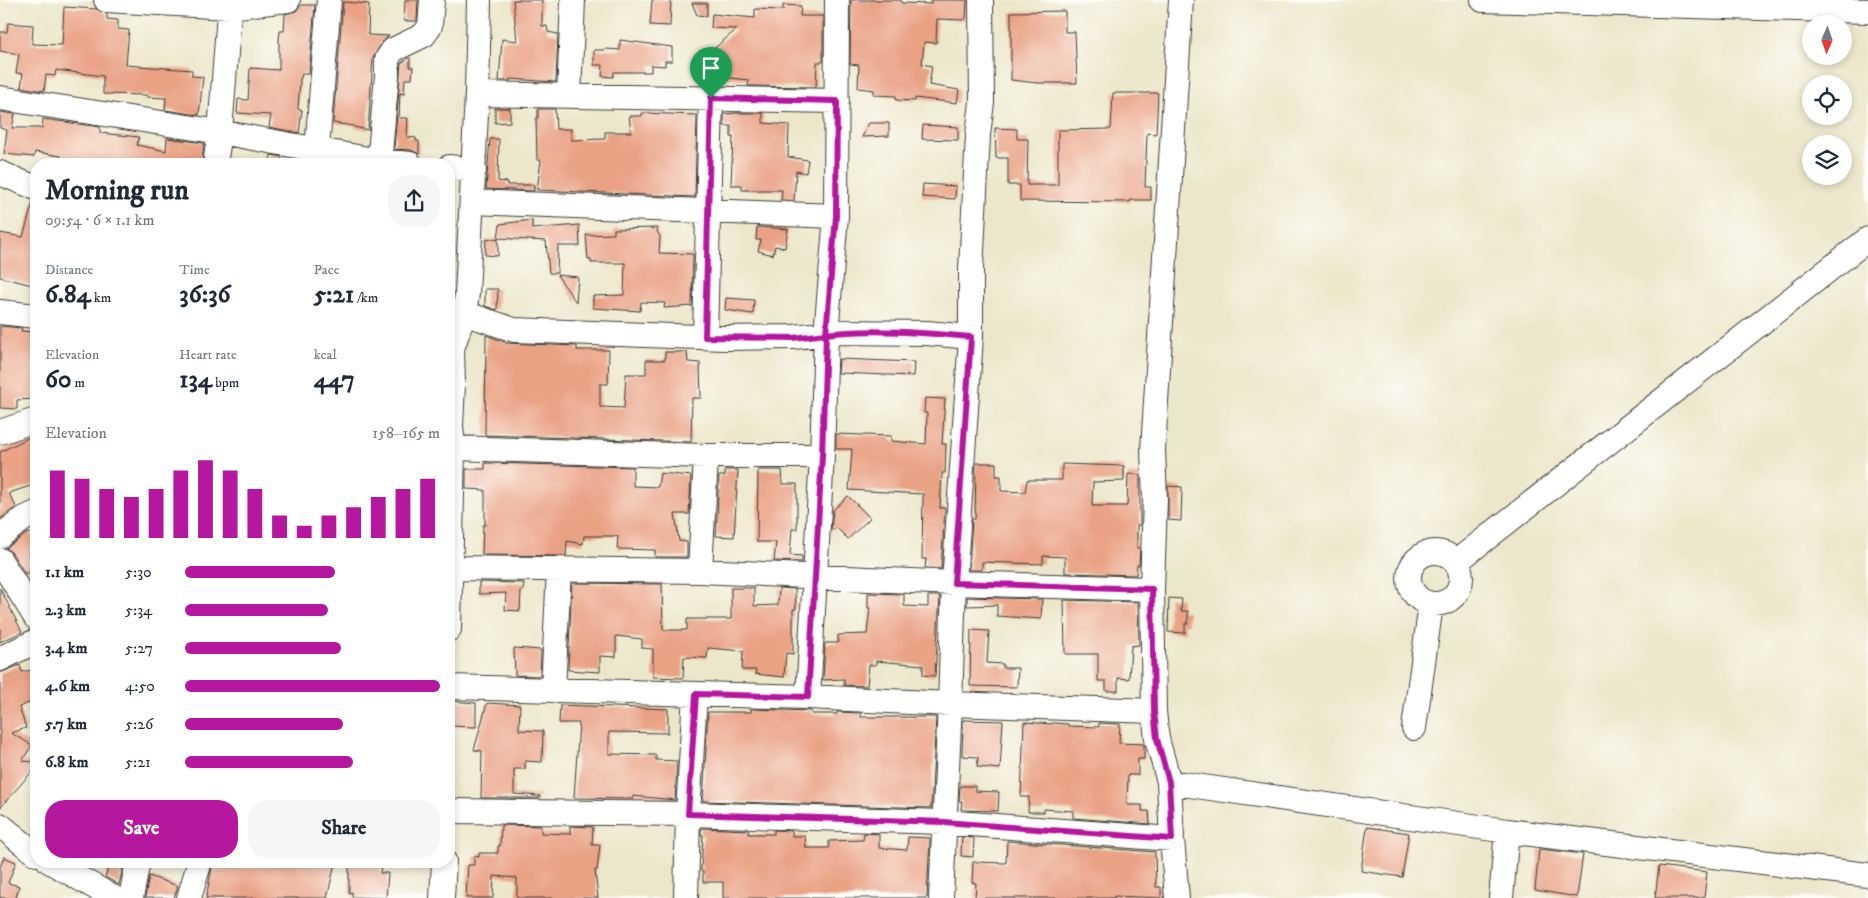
<!DOCTYPE html>
<html lang="en">
<head>
<meta charset="utf-8">
<style>
  body { margin:0; font-family:"IM FELL DW Pica",serif; background:#f6f6f7; color:#1f2937; height:100vh; display:flex; flex-direction:column; font-size:19px; white-space:nowrap }
  * { box-sizing:border-box; margin:0 }
  p { font-size:16px; color:#747a83 }
  .icon { flex:none; width:28px; height:28px; fill:none; stroke:currentColor; stroke-width:2; stroke-linecap:round; stroke-linejoin:round }
  .map { position:relative; flex:1; overflow:hidden }
  .panel { position:absolute; left:30px; top:158px; width:425px; height:710px; display:flex; flex-direction:column; background:#fff; border-radius:20px; box-shadow:0 2px 8px #0003 }
  .panel>* { flex:none }
  .needle { width:32px; rotate:182deg }
  .buttons { position:absolute; left:1802px; top:15px; display:grid; gap:10px }
  .buttons a { display:grid; place-items:center; width:50px; height:50px; border-radius:50%; background:#fff; box-shadow:0 2px 8px #0003; font-size:25px }
  .pin { position:absolute; display:grid; place-items:center; width:42px; height:42px; color:#fff; margin:-51px -21px; border-radius:50% 50% 50% 0; rotate:-45deg; box-shadow:0 0 5px #0007 }
  .pin .icon { rotate:45deg }
  .round { display:grid; place-items:center; flex:none; width:52px; height:52px; border-radius:20px; background:#f6f6f7 }
  .headline { display:flex; align-items:center; justify-content:space-between; height:85px; padding:0 15px }
  h1 { font-size:28px; font-weight:700; line-height:38px }
  .figures { display:grid; grid-template-columns:repeat(3,1fr); gap:8px; height:85px; padding:5px 15px }
  .figures div { display:grid; align-content:center }
  .figures b { font-size:25px; font-weight:700 }
  .figures small { font-size:14px; font-weight:400 }
  .figures p { font-size:14px }
  .chart { height:140px; padding:10px 15px }
  .chart p { display:flex; justify-content:space-between }
  .chart svg { width:100%; height:90px; margin-top:5px; stroke:#b5179e; stroke-width:6 }
  .primary-button { display:flex; gap:10px; margin-top:auto; padding:10px 15px }
  .primary-button a { flex:1; height:58px; border-radius:20px; background:#b5179e; color:#fff; font-size:20px; font-weight:700; line-height:58px; text-align:center }
  .primary-button a+a { background:#f6f6f7; color:#1f2937 }
  ul { padding:0 15px; list-style:none; font-size:16px }
  li { display:grid; grid-template-columns:80px 60px 1fr; align-items:center; height:38px }
  li i { height:12px; border-radius:6px; background:#b5179e }
  .map>svg:first-child { display:block }
  .building { fill:#eaa285 }
  .lines { fill:none; stroke-linecap:round; stroke-linejoin:round }
  .minor-casing { stroke:#3b3a36; stroke-width:26 }
  .minor { stroke:#fff; stroke-width:24 }
  .route-casing { stroke:#fff; stroke-width:10 }
  .route { stroke:#b5179e; stroke-width:6 }
</style>
</head>
<body>
<div class="map">
<svg width="1868" height="898" viewBox="0 0 1868 898">
  <rect width="100%" height="100%" fill="#fdfcf7"/>
  <filter id="ink" filterUnits="userSpaceOnUse"><feTurbulence type="fractalNoise" baseFrequency=".02" numOctaves="2"/><feDisplacementMap in="SourceGraphic" scale="10" xChannelSelector="R" yChannelSelector="G"/><feConvolveMatrix kernelMatrix="1 2 1 2 8 2 1 2 1" color-interpolation-filters="sRGB"/></filter>
  <filter id="wash" filterUnits="userSpaceOnUse"><feTurbulence type="fractalNoise" baseFrequency=".0096" numOctaves="4" result="noise"/><feDisplacementMap in="SourceGraphic" scale="20" xChannelSelector="R" yChannelSelector="G"/><feGaussianBlur stdDeviation="1.12" result="paint"/><feColorMatrix in="noise" values="0 0 0 0 0 0 0 0 0 0 0 0 0 0 0 0 0 1.4 0 .05"/><feComposite in="paint" operator="in"/></filter>
  <g filter="url(#wash)">
    <rect width="100%" height="100%" fill="#ece7ca"/>
    <g id="blocks">
      <!-- building -->
      <path class="building" d="M405 0H418L417 21H404Z
        M513 0H542V26H547L548 32 558 34 556 82 510 79V81H499L502 39 517 41Z
        M652 0H671L670 26 650 25Z
        M851 0H901V3L931 4V0H967L966 18 964 20 937 19 936 43 924 42 922 64 932 66 929 85 959 90 957 103 915 98V101L896 100V96L874 95V90L858 88 859 65 850 64Z
        M343 2 369 4 368 35 389 36 382 42 373 58 368 130 354 127V126L333 123Z
        M692 3H707V16L697 15Z
        M301 5H315L309 74H302L300 80 298 109 302 110 299 133 269 127 271 115 237 113 238 99 248 100 250 68 279 70V39L280 31H284L285 14 296 11Z
        M783 5 801 6 800 16H823V62H817L816 87 748 86 749 80 704 75 706 52H710L737 29 711 28 712 14 755 18V9L783 10Z
        M64 7 97 9 107 14V19L118 20V29L129 30 126 65 192 70V76L203 77 199 115 165 110 166 98 147 97V95L103 94V76L56 70 55 76 46 75 44 91 21 87 23 74 16 73 19 54 0 51V32H7L8 23 33 25 32 44 62 45Z
        M1065 11V32H1075L1077 83H1037L1011 80V12Z
        M620 40 672 47V61H665V66L651 65V72H614L613 77 602 76 603 65H594V50H605L606 49 620 50Z
        M409 58H410V67H413L412 79H405L404 94 400 93 399 118H408L407 137 416 138V141H419V154L411 150 394 149 401 63Z
        M1113 93H1158L1156 134 1147 133 1145 187H1151V200H1130V202L1020 201V185H1008V158H996L995 128 1017 129V139H1028L1027 185H1058V130L1111 129Z
        M495 108H510V122L495 123Z
        M538 109H555L556 129H571V140L605 139V132H631L629 116H642V113L697 115 695 197 537 190 541 160H537L536 118H538Z
        M0 112 15 114 12 128H42L43 119 100 127V133L139 137 137 145 166 151 167 138 204 143 202 164H59L61 156 35 152 34 157 4 154 7 130 0 128Z
        M736 113H763V123L789 125 788 157 808 160 806 173 796 171 794 201 781 200 782 190H742V185H731L733 137H731V126H724V114Z
        M869 123H889V136L862 137Z
        M923 125 958 127V140L922 139Z
        M490 139H499L498 181 507 182V185H534V191L486 189Z
        M271 155 282 157 281 164H269Z
        M923 184 956 186 955 199 922 197Z
        M33 202H36V286L0 277V233L23 237Z
        M532 220V229L579 225 580 246H558L557 273H549L546 241 498 238 500 224Z
        M757 227 788 229 785 248 775 246 773 255 758 251 761 240H756Z
        M658 228 657 232 660 236 659 253 693 254 692 306 664 308 665 303 641 302 640 311 593 308V296L624 295 625 263H591V260L588 259 586 235 614 234V229Z
        M498 238V256L485 255 486 240Z
        M557 275 578 277 576 302Z
        M485 289H498L497 310 485 306Z
        M726 298 754 300 753 314 725 310Z
        M0 326 22 328 21 331 36 332V399L17 400V409L0 408Z
        M486 335 505 342V343L577 346V350H609L608 384H600V407L624 408 626 374H646V360H665V352H687L688 362 700 363 701 398H692L691 442 485 435Z
        M839 359 914 362 913 376 838 373Z
        M925 398 945 399 942 444H946L945 473H942L940 508H945L941 569 925 568 926 559H922L923 494 849 490 852 449H836V434L891 436V441L926 444 927 413H924Z
        M36 434V484L9 493 16 507 0 519V452Z
        M485 463 633 467V486L658 487 660 473 691 476 689 514H675L679 541 687 542V557H655V550L617 549 618 536H584L583 544 567 541 566 556 482 555 483 525H485V490L466 489V469H485Z
        M976 463H996V476H1001V491L1025 492 1027 480H1062V464L1124 466V481L1093 482 1092 506H1127L1128 474 1140 475V525H1137V548H1140L1139 565H1137L1136 575 1065 573V557L1043 556V564L982 562V570H969L972 519H975Z
        M725 470H738L734 537 716 536 719 476H725Z
        M758 470H782L783 484H797V529H792L790 555 802 556V562L774 561 776 542H757Z
        M1168 486 1182 487 1181 521 1168 520Z
        M848 496 870 518 848 539 837 528 831 530 833 510Z
        M28 533H30L36 544V553H29L36 568 25 574 12 553 6 548Z
        M479 582 524 583 523 591H521L520 611 505 610 506 593 479 594Z
        M572 583 662 584 663 630H687V619H731V588H754V606L778 605 779 588 795 589 796 609H793V654L786 653 784 677 755 674 756 670H742L743 651 708 648 707 658 684 657 683 678 653 677V649L642 648V639L616 636V657L600 656V672L568 670Z
        M0 588 22 632 0 642Z
        M868 593 904 594V606L928 607V596H940L935 676 923 675V665L876 661V665H869L867 686 844 685V679L823 680 825 643H838V635L867 634 870 608H868Z
        M967 597 1042 599 1041 619 997 616V605L967 606Z
        M1169 598 1182 599 1181 611H1188V624H1185V633L1168 632Z
        M1064 600 1138 602 1139 645 1131 646 1129 679 1118 678V691H1106V681H1098V654H1065Z
        M971 630 989 631 987 663 1003 664V668H1018L1017 687 970 686Z
        M514 648 541 650 540 676 515 675Z
        M20 665 22 672 36 669V700L19 707 26 728 11 733 32 745 22 761 36 762V767L0 808V673Z
        M450 701 476 703V727L449 726Z
        M487 703 520 705 519 730 543 731 542 762 525 761V769H514V794L540 796V798H481L482 751 474 750Z
        M560 705 668 709V733L609 732V754L656 755V760L677 761 675 800 633 796V799L574 798 579 723H559Z
        M751 709 811 711V714H837V712L861 713V717H936L931 808 703 801 708 712H751Z
        M963 720 1003 721 1000 769 977 767 978 757 962 756Z
        M1024 722 1052 724V723L1068 724V726L1099 727V723L1120 724 1119 743 1144 744V759H1138V775H1128L1127 805H1142V811H1149L1150 824 1073 818V811L1044 809V812H1028L1029 797H1021Z
        M960 786H975V791L999 792 998 811 961 810 962 801H959Z
        M501 825 541 826V833L570 834V826L593 827 592 845H600L597 870H595L598 898H517V878L494 876 493 898H466L468 865H474V856L479 857V853H498V846H500Z
        M1367 827 1409 833 1402 877 1361 871Z
        M701 828 749 830 748 834H774V830L792 831V836H805L806 848H829V841L863 840 864 833 879 834V848L907 850 908 837 930 838 927 898H723V882H703V872L701 871 703 835H701Z
        M962 837 974 838 973 857 961 856Z
        M1007 841 1155 852 1156 887H1161V898L1114 896V898H975L976 883H972L973 862 1006 863Z
        M1539 849 1583 854 1577 897 1535 890Z
        M4 857 16 862 8 883 19 886 16 898H0V867Z
        M111 861H124L119 885 105 877Z
        M213 861H307V864H335L327 898H206Z
        M349 861H382L380 873H388L386 898 352 897V892L349 893Z
        M1659 866 1707 872 1704 898H1655Z
        M149 876 178 886 174 898H145Z"/>
    </g>
  </g>
  <g filter="url(#ink)">
    <use href="#blocks" fill-opacity="0" stroke="#3b3a36" stroke-width="1"/>
    <g class="lines">
      <defs>
        <path id="minor" d="M106 0 229 7 288 0
          M1483 0 1868 11
          M477 94 837 101
          M569 96 573 0
          M0 98 220 132 379 161 410 164
          M317 149 329 0
          M215 164 220 132 230 0
          M379 164 387 75V59L393 50 424 35 430 26 432 0
          M449 167 474 170
          M0 173 36 188
          M472 202 836 216
          M0 312 36 316
          M464 313 514 330 725 338 793 337 840 332 927 333 971 337V269L978 135 982 102 981 0
          M705 337 711 99
          M0 432 36 420
          M453 448 706 456H822
          M0 536 25 518 36 513
          M1409 578a26 26 0 1 1 52 0a26 26 0 1 1-52 0Z
          M0 560 36 618
          M1456 562 1868 239
          M451 568 700 571 954 583 1152 589
          M700 571 706 456
          M449 629 453 448 451 426 453 384 452 349 464 313 467 294 477 94 479 0
          M0 659 36 641
          M449 687 808 697 950 704 1154 711
          M553 690 559 570
          M808 697 822 456 826 334 836 216 837 0
          M1414 728 1431 604
          M1169 782 1507 831 1868 875
          M449 811 688 814 943 822 1172 839
          M0 825 36 854
          M49 861 114 898
          M131 898 138 861
          M189 898 200 861
          M442 898 444 861
          M686 898 688 814 695 694
          M941 898 950 704 954 583 971 337
          M1177 898 1172 839 1169 782 1157 739 1154 711 1152 589 1155 499 1153 450 1181 0
          M1501 898 1507 831"/>
      </defs>
      <!-- minor casing -->
      <use href="#minor" class="minor-casing"/>
      <!-- minor -->
      <use href="#minor" class="minor"/>
    </g>
  </g>
  <g class="lines" filter="url(#ink)">
    <defs>
      <path id="route" d="M711 98 705 337 793 338 826 334 822 456 808 697 696 694 688 814 944 822 1172 839 1169 782 1157 739 1154 711 1152 589 954 583 971 337C926 333 870 328 826 334L836 216 837 101 711 98"/>
    </defs>
    <!-- route casing -->
    <use href="#route" class="route-casing"/>
    <!-- route -->
    <use href="#route" class="route"/>
  </g>
</svg>
<div class="buttons">
<a><svg class="needle" viewBox="-14 -14 28 28"><path d="M0-13l5 13h-10z" fill="#e53935"/><path d="M0 13l5-13h-10z" fill="#747a83"/></svg></a>
<a><svg class="icon" aria-label="locate" viewBox="0 0 24 24"><circle cx="12" cy="12" r="6"/><path d="M12 2v4M12 18v4M2 12h4M18 12h4"/></svg></a>
<a><svg class="icon" aria-label="layers" viewBox="0 0 24 24"><path d="M12 4l9 5-9 5-9-5zM3 14l9 5 9-5"/></svg></a>
</div>
<div class="pin" style="left:711px;top:98px;background:#1e9e55"><svg class="icon" aria-label="arrive" viewBox="0 0 24 24"><path d="M6 21V4h12l-3 4 3 4H6"/></svg></div>
<section class="panel">
<div class="headline"><div><h1>Morning run</h1><p>09:54 · 6 × 1.1 km</p></div><a class="round"><svg class="icon" aria-label="share" viewBox="0 0 24 24"><path d="M12 15V3M7 8l5-5 5 5M5 13v7h14v-7"/></svg></a></div>
<div class="figures">
<div><p>Distance</p><b>6.84<small> km</small></b></div>
<div><p>Time</p><b>36:36</b></div>
<div><p>Pace</p><b>5:21<small> /km</small></b></div>
</div>
<div class="figures">
<div><p>Elevation</p><b>60<small> m</small></b></div>
<div><p>Heart rate</p><b>134<small> bpm</small></b></div>
<div><p>kcal</p><b>447</b></div>
</div>
<div class="chart"><p><span>Elevation</span>158–165 m</p>
<svg viewBox="0 0 160 44" preserveAspectRatio="none"><path d="M5 44V11M15 44V15M25 44V20M35 44V24M45 44V20M55 44V11M65 44V6M75 44V11M85 44V20M95 44V33M105 44V38M115 44V33M125 44V29M135 44V24M145 44V20M155 44V15"/></svg>
</div>
<ul>
<li><b>1.1 km</b>5:30<i style="width:59%"></i></li>
<li><b>2.3 km</b>5:34<i style="width:56%"></i></li>
<li><b>3.4 km</b>5:27<i style="width:61%"></i></li>
<li><b>4.6 km</b>4:50<i style="width:100%"></i></li>
<li><b>5.7 km</b>5:26<i style="width:62%"></i></li>
<li><b>6.8 km</b>5:21<i style="width:66%"></i></li>
</ul>
<div class="primary-button"><a>Save</a><a>Share</a></div>
</section>
</div>
</body>
</html>
